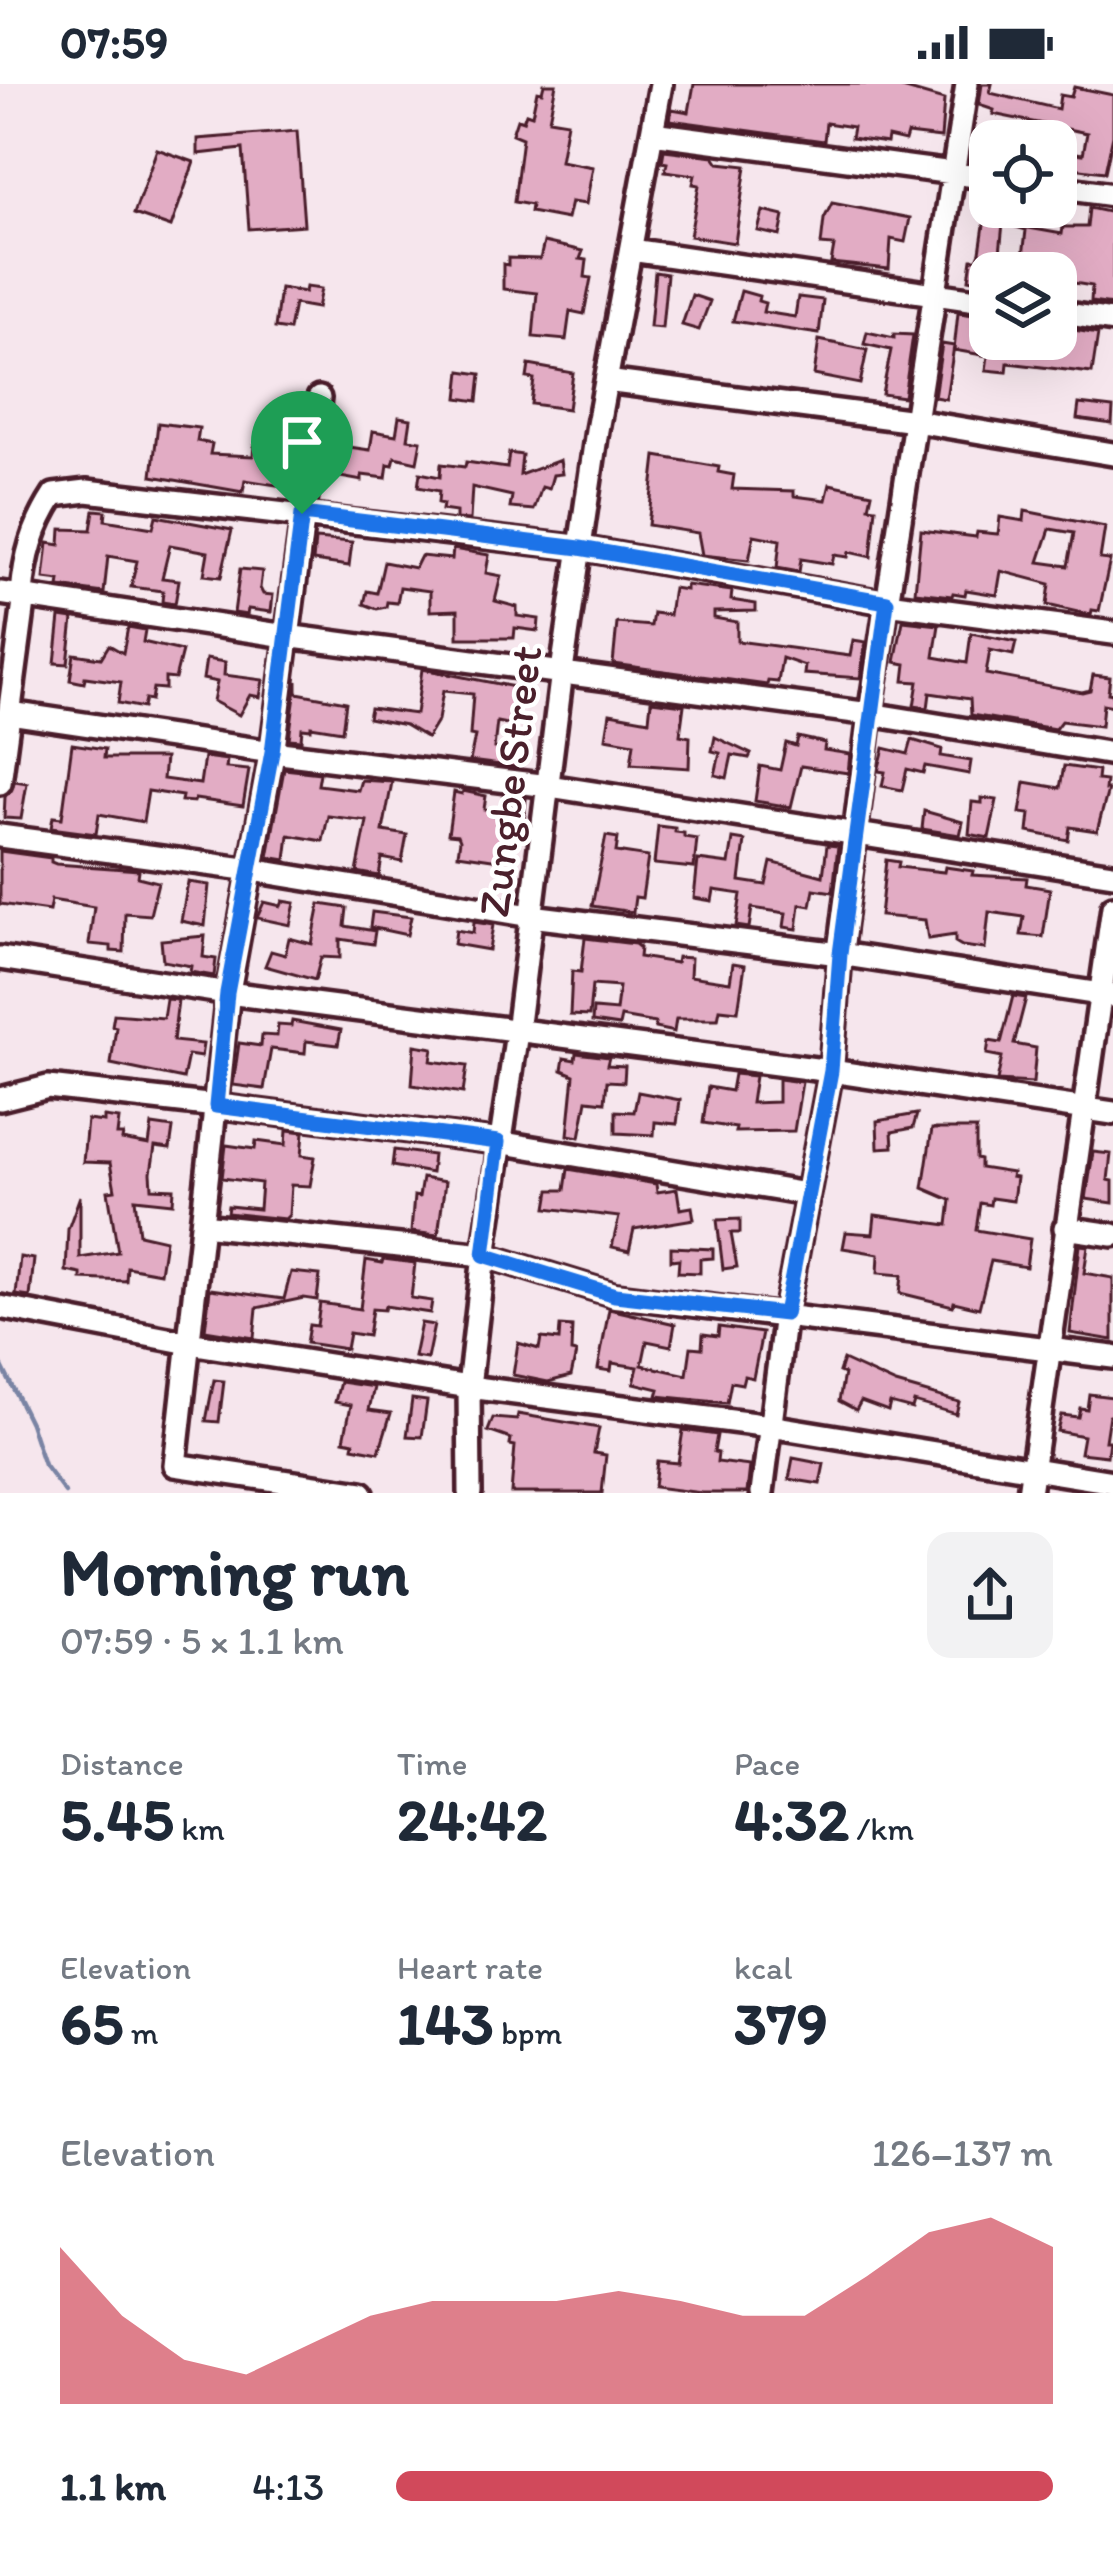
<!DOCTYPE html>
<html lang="en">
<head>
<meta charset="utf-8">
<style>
  body { margin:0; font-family:Itim,sans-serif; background:#f2f2f3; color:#1f2937; height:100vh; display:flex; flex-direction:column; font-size:45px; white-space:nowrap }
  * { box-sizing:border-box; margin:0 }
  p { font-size:39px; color:#747a83 }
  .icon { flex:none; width:66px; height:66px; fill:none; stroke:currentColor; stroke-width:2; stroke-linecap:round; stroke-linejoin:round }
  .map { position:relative; height:1409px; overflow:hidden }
  .sheet { display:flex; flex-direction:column; background:#fff; flex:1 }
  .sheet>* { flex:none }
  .fabs { position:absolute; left:969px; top:36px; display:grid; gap:24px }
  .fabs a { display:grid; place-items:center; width:108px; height:108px; border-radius:24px; background:#fff; box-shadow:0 12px 48px #0002; font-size:60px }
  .pin { position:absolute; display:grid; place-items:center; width:102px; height:102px; color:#fff; margin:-123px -51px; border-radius:50% 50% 50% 0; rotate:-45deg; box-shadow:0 0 12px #0007 }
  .pin .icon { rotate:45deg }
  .round { display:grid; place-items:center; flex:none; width:126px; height:126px; border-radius:24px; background:#f2f2f3 }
  .headline { display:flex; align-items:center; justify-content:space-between; height:204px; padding:0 60px }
  h1 { font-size:66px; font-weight:700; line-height:90px }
  .figures { display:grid; grid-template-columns:repeat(3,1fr); gap:18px; height:204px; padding:12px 60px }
  .figures div { display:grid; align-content:center }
  .figures b { font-size:60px; font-weight:700 }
  .figures small { font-size:33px; font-weight:400 }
  .figures p { font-size:33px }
  .chart { height:336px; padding:24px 60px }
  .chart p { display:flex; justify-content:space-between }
  .chart svg { width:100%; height:216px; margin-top:12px; fill:#d1495b; opacity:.7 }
  ul { padding:0 60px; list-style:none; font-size:39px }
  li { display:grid; grid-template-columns:192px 144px 1fr; align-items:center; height:90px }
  li i { height:30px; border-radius:15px; background:#d1495b }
  .status { display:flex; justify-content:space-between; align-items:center; height:84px; padding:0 60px; background:#fff; direction:ltr }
  .status svg { height:33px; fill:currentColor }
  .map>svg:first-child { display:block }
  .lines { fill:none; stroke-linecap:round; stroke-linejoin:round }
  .stream { stroke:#7a84a4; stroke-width:4.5 }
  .building { fill:#e2acc4; stroke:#4a1f2b; stroke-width:3; fill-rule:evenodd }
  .minor-casing { stroke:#4a1f2b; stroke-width:30 }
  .minor { stroke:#fff; stroke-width:21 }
  .route-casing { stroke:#fff; stroke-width:24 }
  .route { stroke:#1a73e8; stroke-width:15 }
  .labels { text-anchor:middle; stroke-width:9; stroke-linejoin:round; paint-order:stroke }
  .street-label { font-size:45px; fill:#4a1f2b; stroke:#fff }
</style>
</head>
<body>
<div class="status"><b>07:59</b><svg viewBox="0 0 49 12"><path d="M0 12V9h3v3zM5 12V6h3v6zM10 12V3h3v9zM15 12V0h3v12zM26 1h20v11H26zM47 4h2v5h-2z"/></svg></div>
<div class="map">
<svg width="1113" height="1409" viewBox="0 0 1113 1409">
  <rect width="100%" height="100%" fill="#f6e6ed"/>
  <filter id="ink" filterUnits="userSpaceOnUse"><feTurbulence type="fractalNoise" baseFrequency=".00833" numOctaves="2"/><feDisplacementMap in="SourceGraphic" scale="24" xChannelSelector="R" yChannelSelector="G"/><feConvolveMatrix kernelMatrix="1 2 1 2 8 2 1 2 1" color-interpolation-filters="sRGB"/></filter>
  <g filter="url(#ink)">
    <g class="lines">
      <!-- stream -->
      <path class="stream" d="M0 1278 30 1339 44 1381 65 1409"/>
    </g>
    <!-- building -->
    <path class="building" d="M544 0H556L549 35 567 38 560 77 593 83 586 120 571 118 567 135 530 128 531 121 514 118 522 54 512 50 517 35 523 37 526 29 532 31 537 7 542 8Z
      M694 0H903L902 4 944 16 941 54 907 50 905 57 888 53 887 59 851 54 853 43 826 39 824 57 670 36 672 25 689 28Z
      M982 0H992L990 9 1058 25 1060 11 1071 13 1074 3 1113 11V51L1105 88 1072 84 1070 90 1056 88V66L1083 70 1087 49 993 30 994 26 979 21Z
      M297 47 304 141 249 145 243 65 198 70V55Z
      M157 65 194 78 171 143 134 130Z
      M664 66 714 72 719 79 746 82 735 159 690 152 699 101 693 100 695 91 665 87 667 79 662 78Z
      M832 119 910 134 905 158 891 155 889 185 831 179 834 162 821 161 824 135Z
      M987 121 1034 129 1029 144 1062 150 1063 143H1087L1089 124 1113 129V221L1091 218 1092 202 1056 196V189H1039L1042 177 1023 173 1026 146 1003 139 998 189H990V199L969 195 972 175H977L980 168Z
      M763 127 784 132 780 152 758 147Z
      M544 158 583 167 580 175 587 176 585 193 591 194 584 230 570 227 566 256 533 253 537 209 503 205V180L508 181V174L540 175Z
      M655 188 667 190 662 244 650 243Z
      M306 203 321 205 317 224 294 220 289 246 275 244 280 204 305 208Z
      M741 207 759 212 758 217 765 219 763 228 795 233 798 213 823 216 819 250 733 237Z
      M692 211 710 217 699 246 682 241Z
      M958 229 990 233 988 255 1028 258V255H1056V243L1098 250 1092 289 1008 279 1007 288 986 286 988 272 954 266Z
      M867 248 894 254V250L913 251 904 313 882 310 891 266 864 260Z
      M819 256 867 266 860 300 814 291Z
      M942 260 954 262 946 315 934 313Z
      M529 281 573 289 568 325 531 320 534 295 527 294Z
      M461 287 481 290 478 317 458 314Z
      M1079 320 1113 324 1112 340 1077 335Z
      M399 333 411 335 408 355 421 357 417 378 395 373 393 381 388 380 386 394 362 391V397L324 390 328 360 370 366 373 347 396 351Z
      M158 339 199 344 197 357 212 360 210 370 253 372 254 362 271 365 273 350 296 354 289 403 245 396 243 408 152 392Z
      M509 369 522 371 520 391 560 376 562 390 553 391 549 405 542 403 534 426 510 424 512 412 472 403 470 436 456 435V428L442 426 443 420 438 419 439 407 418 403 420 389 440 393 441 380 465 383 466 378 507 384Z
      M656 372 719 383 718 388 734 391 732 405 794 407V412L826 416 830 400 872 409 869 423 876 424 871 473 849 468 848 473 834 471 832 480 801 475 799 488 777 484 780 456 754 451 749 476 702 471 698 449 648 441Z
      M94 426 106 427 105 436 153 444 156 432 232 446 221 493 204 491 208 468 170 461 162 494 179 496 175 520 162 518 163 507 131 503 137 477 108 472 104 509 59 503 60 497 44 495 48 459 60 461 61 445 91 446Z
      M1025 427 1105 443 1100 475 1110 476 1099 527 1092 526 1091 531 1047 521 1050 500 1001 487 997 511 966 506 965 511 953 509 952 512 915 508 921 446 976 453 977 448 998 450 1000 433 1024 437ZM1050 445 1074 449 1068 482 1039 478Z
      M315 455 352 458 349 482 313 477Z
      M453 465 489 471 486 489 501 492 495 517 517 523V532L539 535 538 547 515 544 514 554H458V526L430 527V507L400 503 397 519 387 518 386 523 377 525 364 520 367 507 377 509 384 478 415 484 421 472 452 475Z
      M240 485 262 487 260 504 263 510 273 511 271 528 248 525 247 531 234 529Z
      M686 501 732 507 731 516 756 520V527L714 528V534L737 538V557L850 572 853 556 866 558 860 594 804 590 805 582 782 574 778 598 768 597 767 601 613 580 617 539 651 542 653 529 669 531 673 504 686 506Z
      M60 533 73 535 68 580 55 579Z
      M903 537 939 541 934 573 967 579 971 549 1016 558 1013 571 990 566 986 590 1082 608 1090 606 1093 591 1110 593 1108 609 1113 610V622L1103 620 1101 642 1061 637 1055 645 971 631 970 615 930 609 928 624 914 622 918 598 904 597 906 580 895 578Z
      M128 543 145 546 143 558 182 567 175 595 165 594V605L153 604 151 616 145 615 143 624 118 619 121 598 85 593 84 599 70 596 74 570 101 574 109 561 123 569Z
      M206 575 225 578 224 591 263 596 260 613 250 611 239 631 213 617 217 598 203 595Z
      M422 585 530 606 528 623 515 622 512 641 497 638 494 664 518 668 516 683 470 677 475 652 470 651 473 610 443 607 438 636 427 654 405 641 368 634 370 624 416 630Z
      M297 597V609L346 618 342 647 311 642V645L302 644 301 656 289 655Z
      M651 617 684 621 680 651 690 653 689 684 631 680 634 659 606 654 610 629 649 636Z
      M715 653 751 670 749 674 732 671 727 694 715 691 720 669 712 667Z
      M798 653 825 659 824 666 850 670 848 689 801 682 791 723 755 717 760 682 780 686 786 659 796 662Z
      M912 656 942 665 941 672 971 677 969 690 925 682 923 689 907 685 902 706 882 702 885 688 878 687 884 664 908 670Z
      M72 660 105 665 104 674H165L163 695 200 700 204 673 227 676 226 684 249 686 243 722 195 715 194 718 181 717 182 712 148 707 143 738 99 730 96 750 51 744 53 733 62 734Z
      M1064 682 1098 687 1097 696 1106 697 1105 706H1108L1097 747 1070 743 1068 756 1028 748 1030 730 1020 729 1025 698 1060 704Z
      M284 685 320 689 318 701 358 706 361 696 392 698 383 747 407 751 402 778 382 774 379 792 357 788 367 737 328 732 323 757 289 751 286 776 268 773Z
      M15 697 27 699 21 735 4 734 5 713Z
      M463 707 486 712 484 725 510 728 513 713 526 715 524 740 514 738 513 745 504 743 499 776 458 770 460 756 458 751 448 750 454 708 462 710Z
      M982 714 997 716 989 754 969 750 972 718 982 719Z
      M924 727 963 738 960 751 922 745Z
      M658 742 675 744V748L684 749V753L697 755 694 784 654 780Z
      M606 752 618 754 616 768 648 773 642 814 635 813 633 828 592 822Z
      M733 755 745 757 740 797 766 801 771 778 823 792 827 761 838 762 833 808 814 805 811 822 800 820 797 845 784 843 786 829 752 824 749 844 736 842 741 810 714 806 712 817 694 814 698 776 729 780Z
      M0 767 51 774V778L56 780 139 786 138 793 158 798 150 831 125 829 124 868 111 867V862L89 860 94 823 51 816 49 827 0 820Z
      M886 776 899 778 898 783 944 788 945 783 973 787 972 791 1027 794 1026 801 1050 805 1043 853 1021 851 1024 833 989 828 985 865 962 862 955 858V851L928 855 925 836 880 832Z
      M188 798 209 801 205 842 181 837Z
      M283 817 295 819 290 841 257 834 264 818 281 822Z
      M320 820 347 824 345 842 375 847 373 860 340 855V874L321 873 315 896 265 882 271 867 285 871 289 854 312 860Z
      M372 828 411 833 407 851 370 843Z
      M474 838 493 841 489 866 454 860 456 846 473 849Z
      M205 852 203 873 216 875 214 892 190 888 191 882 163 877 161 856Z
      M585 854 635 860 640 864 639 873 676 879 677 873 691 874 690 892 730 898 733 879 745 881 738 927 720 925 718 935H676L674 948 655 944V939L621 933 619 942 592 938 593 925 616 927 619 903 592 901 589 932 570 931 572 887 581 888Z
      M1013 912 1026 914 1014 960 1036 964 1033 999 997 997 1002 973 987 970 989 957 1001 959Z
      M166 915 178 916 173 957 203 960 201 973 188 971 183 995 111 980 116 943 112 942 114 930 163 934Z
      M292 937 341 946 338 961 306 957 305 969 271 965 264 1005 233 1001 239 959 261 962 262 951 277 952 278 941 291 942Z
      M415 961 433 964 431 977 467 982 463 1009 412 1001Z
      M576 969 609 973 607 981 625 982 624 998 607 997 605 1018 587 1016 580 1053 568 1051 574 991 562 986 564 974 575 976Z
      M734 990 755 992 751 1019 778 1018V995L802 998 794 1047 735 1048 736 1044 703 1039 708 1003 731 1007Z
      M638 1008 680 1016 677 1040 655 1038 654 1051 616 1049V1027L634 1028Z
      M917 1030 913 1044 892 1048 893 1063 878 1064 877 1037Z
      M104 1033 119 1035 117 1051H123L122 1056 149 1061 152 1041 173 1044 170 1065 155 1063 151 1089 152 1104 174 1105 173 1119 135 1115 139 1150 165 1156 160 1189 127 1183 126 1197 81 1195V1190L66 1187 68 1145 80 1112V1174L118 1168 108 1107 115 1106 110 1079 83 1078 87 1036 104 1038Z
      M932 1045H976V1075L980 1076V1084L1012 1089 1011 1093 1016 1094 1013 1117 991 1114 990 1121 980 1119 976 1146 1030 1155 1026 1183 991 1177 979 1224 954 1218 953 1222 900 1209 902 1191 878 1189 879 1170 843 1164 846 1148 873 1150 875 1131 948 1141 951 1116 923 1104Z
      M287 1046 304 1048 302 1071 315 1073 310 1102 291 1101 289 1131 285 1135 227 1129 228 1122 259 1125 261 1099 222 1094 226 1061 255 1065 256 1057 286 1061Z
      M394 1066 433 1071 431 1089 392 1082Z
      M1093 1068 1111 1070 1108 1096 1113 1097V1119L1086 1115Z
      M568 1085 656 1100 657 1108 677 1105 680 1125 692 1123 694 1135 634 1145 629 1167 612 1163 619 1133 547 1124 550 1106H565Z
      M422 1094 445 1098 438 1151 411 1148 414 1112 419 1113Z
      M740 1135V1149H731L737 1183 723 1185 717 1136Z
      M1080 1161 1088 1162 1084 1189 1113 1194V1256L1070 1249Z
      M671 1163 713 1165V1174L700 1175V1189L678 1188 679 1175 671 1176Z
      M20 1173 34 1175 30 1213 16 1211Z
      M383 1175 415 1179 411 1214 432 1217 430 1229 385 1222 384 1226 372 1225 368 1252 349 1249 346 1265 306 1259 309 1241 317 1242 320 1219 360 1225 366 1176 382 1179Z
      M291 1188 320 1191 317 1216 304 1214 257 1224 254 1254 205 1246 210 1205 284 1215Z
      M609 1225 675 1240 671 1262 647 1257 642 1281 687 1291 691 1263 702 1264 703 1250 718 1252 719 1243 762 1249 753 1294 744 1292 742 1300 731 1298 727 1319 657 1312 659 1305 634 1299 638 1283 612 1279 611 1287 598 1285Z
      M421 1239 434 1241 427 1275 414 1273Z
      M560 1242 572 1243 571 1268 576 1269 571 1292 548 1298 513 1291 518 1259 539 1265 541 1254 559 1256Z
      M843 1276 896 1300 959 1318 956 1330 914 1318 912 1325 890 1319 888 1327 861 1317 856 1326 839 1317 844 1290 839 1288Z
      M214 1296 224 1297 219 1338 206 1337Z
      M340 1298 374 1303 369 1326 391 1329 379 1368 353 1363 354 1358 344 1356 351 1321 335 1318Z
      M1089 1310 1113 1313V1331H1109L1105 1357H1109L1107 1372 1080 1369 1083 1352 1057 1347 1061 1331 1078 1333 1080 1324 1087 1325Z
      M412 1315 427 1317 422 1353 407 1352Z
      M518 1330 599 1344 594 1369 606 1371 602 1409H511L515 1362 510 1361 511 1355 488 1347 493 1334 517 1336Z
      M683 1346 717 1351 714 1368 718 1369 717 1378 750 1382 747 1409H702L654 1403 657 1377 678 1379Z
      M793 1374 824 1380 820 1400 789 1395Z"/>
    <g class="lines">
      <defs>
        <path id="minor" d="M652 49 990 94
          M1056 103 1113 111
          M631 166 990 218
          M1056 228 1113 237
          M606 297 915 337 1113 370
          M319 314 272 668 228 909 175 1381 362 1409
          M0 509 286 552 870 630 1113 670
          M22 510C25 473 33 443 54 411L87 407 580 464 887 519 1113 549
          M10 629 272 668 549 702 1113 790
          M0 699 25 511
          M0 752 252 786 531 832 840 870 1113 912
          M0 874 228 909 831 987 1113 1029
          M0 1015 48 1003 216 1022 498 1058 806 1110
          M202 1141 484 1171 615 1211 1113 1273
          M1065 1144 1113 1151
          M0 1223 189 1259 469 1303 770 1342 1113 1398
          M470 1409 469 1303 484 1171 517 948 562 587 597 346 661 0
          M762 1409 785 1230 831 987 840 870 870 630 967 0
          M1029 1409 1113 823"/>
      </defs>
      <!-- minor casing -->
      <use href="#minor" class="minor-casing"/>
      <!-- minor -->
      <use href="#minor" class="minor"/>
    </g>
  </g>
  <g class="lines" filter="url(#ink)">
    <defs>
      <path id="route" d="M302 430 580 464 887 518 840 870 831 987 785 1230 615 1211 484 1171 498 1058 216 1022 227 909 272 668Z"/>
    </defs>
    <!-- route casing -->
    <use href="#route" class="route-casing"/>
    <!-- route -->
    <use href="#route" class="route"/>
  </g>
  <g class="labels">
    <!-- street labels -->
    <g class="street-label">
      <text transform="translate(509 697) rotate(-83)" y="16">Zungbe Street</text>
    </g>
  </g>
</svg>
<div class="fabs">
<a><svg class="icon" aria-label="locate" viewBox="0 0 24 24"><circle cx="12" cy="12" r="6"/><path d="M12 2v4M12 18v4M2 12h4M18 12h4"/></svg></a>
<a><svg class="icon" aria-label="layers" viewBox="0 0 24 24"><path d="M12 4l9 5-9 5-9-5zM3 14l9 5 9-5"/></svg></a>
</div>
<div class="pin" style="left:302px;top:430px;background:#1e9e55"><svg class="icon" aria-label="arrive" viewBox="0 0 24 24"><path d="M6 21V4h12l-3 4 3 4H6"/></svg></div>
</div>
<section class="sheet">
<div class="headline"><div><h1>Morning run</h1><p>07:59 · 5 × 1.1 km</p></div><a class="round"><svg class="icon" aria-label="share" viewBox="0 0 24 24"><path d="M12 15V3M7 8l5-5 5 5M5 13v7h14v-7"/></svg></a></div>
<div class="figures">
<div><p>Distance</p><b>5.45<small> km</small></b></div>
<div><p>Time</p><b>24:42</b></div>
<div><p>Pace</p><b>4:32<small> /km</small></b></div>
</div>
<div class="figures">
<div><p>Elevation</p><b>65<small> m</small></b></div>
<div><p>Heart rate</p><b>143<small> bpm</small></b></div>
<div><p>kcal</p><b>379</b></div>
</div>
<div class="chart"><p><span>Elevation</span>126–137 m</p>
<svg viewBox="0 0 160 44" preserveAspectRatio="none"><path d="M0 44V12L10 26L20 35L30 38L40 32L50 26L60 23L70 23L80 23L90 21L100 23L110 26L120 26L130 18L140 9L150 6L160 12V44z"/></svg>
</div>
<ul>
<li><b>1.1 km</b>4:13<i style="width:100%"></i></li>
</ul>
</section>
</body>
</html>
